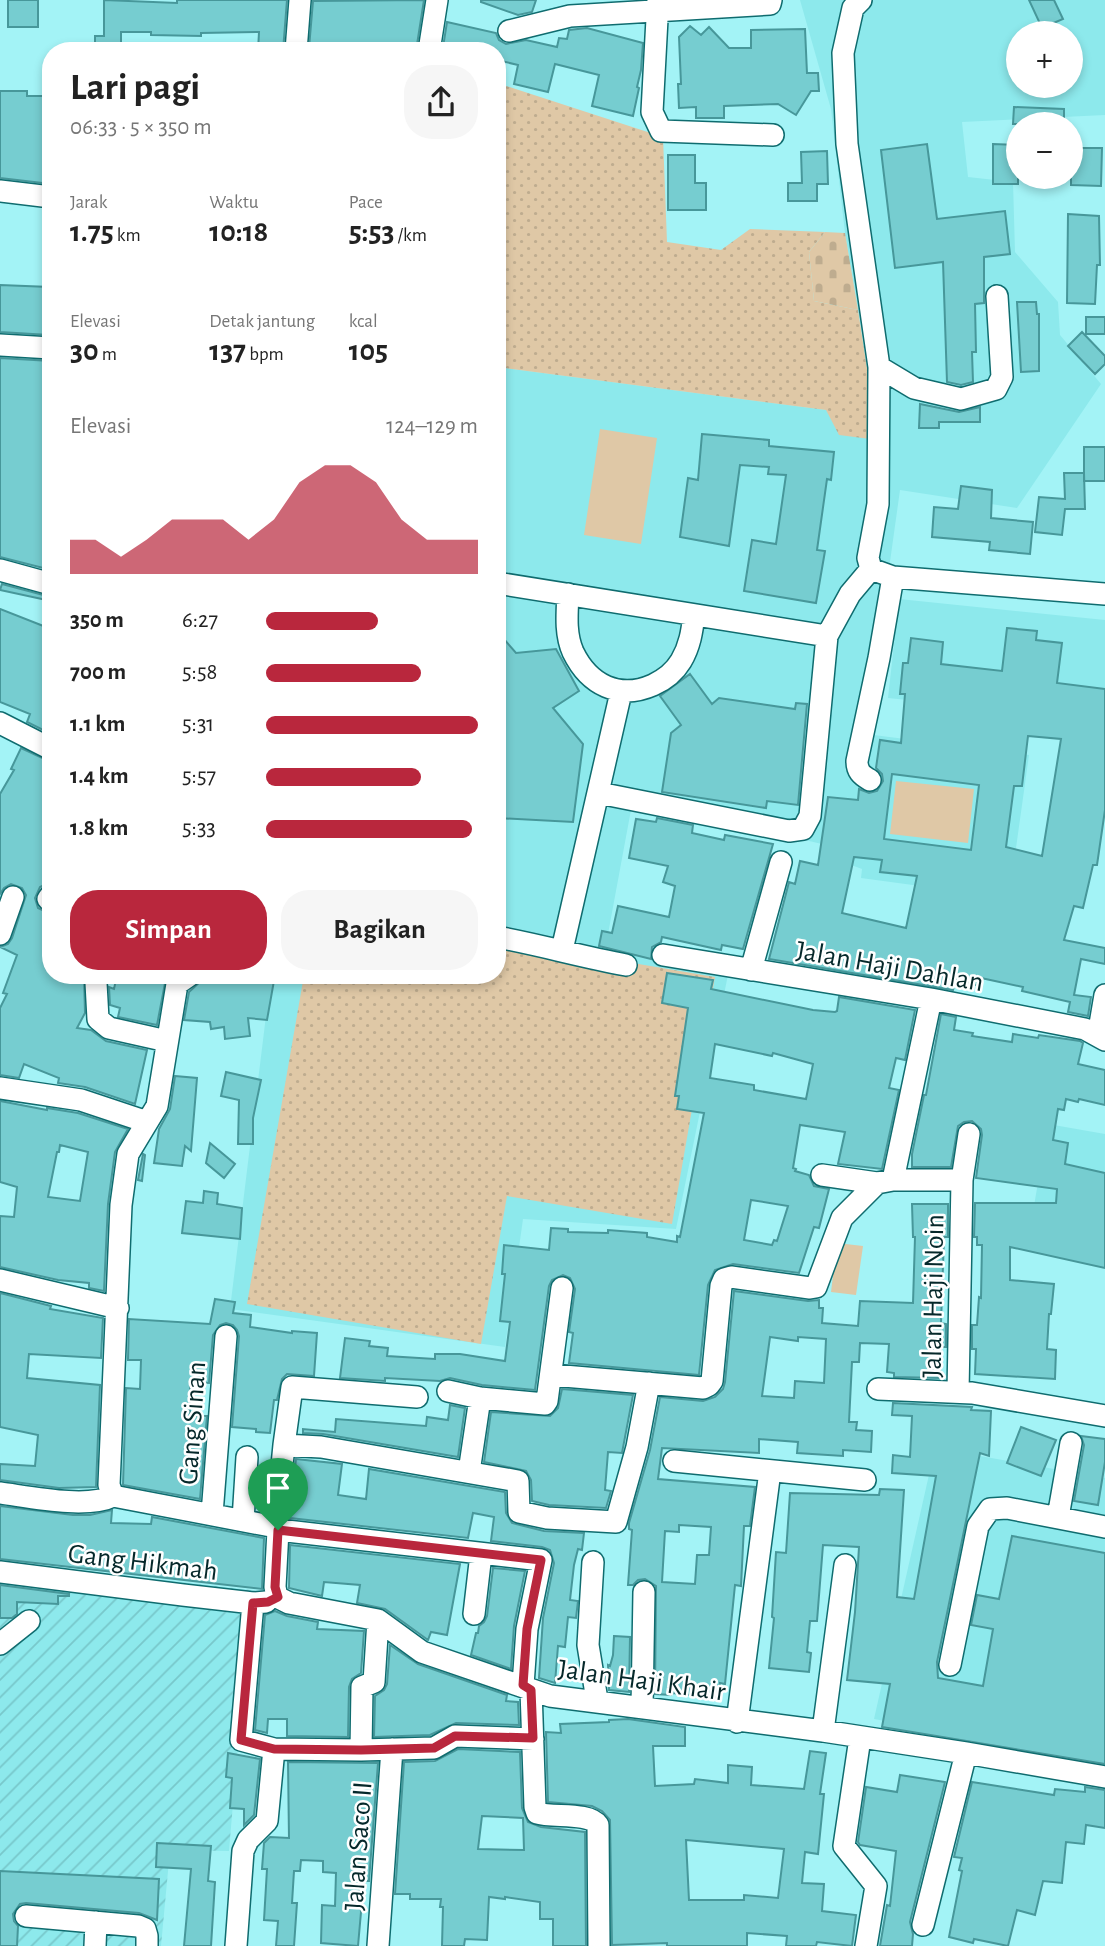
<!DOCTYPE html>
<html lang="id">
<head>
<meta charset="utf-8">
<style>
  body { margin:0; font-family:"Alegreya Sans",sans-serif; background:#f6f6f6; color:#222; height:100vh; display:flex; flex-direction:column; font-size:26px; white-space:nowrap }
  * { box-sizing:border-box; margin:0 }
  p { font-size:23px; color:#767676 }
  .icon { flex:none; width:38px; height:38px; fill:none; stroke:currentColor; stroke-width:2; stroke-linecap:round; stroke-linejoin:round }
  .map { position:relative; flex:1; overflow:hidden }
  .sheet { position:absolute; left:42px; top:42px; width:464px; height:942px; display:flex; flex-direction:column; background:#fff; border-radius:28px; box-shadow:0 4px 10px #0003 }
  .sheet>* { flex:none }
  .fabs { position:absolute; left:1006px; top:21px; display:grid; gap:14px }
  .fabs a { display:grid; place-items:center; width:77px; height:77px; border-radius:50%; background:#fff; box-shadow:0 4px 10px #0003; font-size:35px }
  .pin { position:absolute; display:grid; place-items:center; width:60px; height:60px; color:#fff; margin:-72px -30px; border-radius:50% 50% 50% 0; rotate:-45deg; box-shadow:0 0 7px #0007 }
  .pin .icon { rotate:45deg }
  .round { display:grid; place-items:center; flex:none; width:74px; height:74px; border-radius:28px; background:#f6f6f6 }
  .head { display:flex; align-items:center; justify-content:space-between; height:119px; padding:0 28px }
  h1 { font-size:38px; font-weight:600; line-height:52px }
  .figures { display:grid; grid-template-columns:repeat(3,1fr); gap:10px; height:119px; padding:7px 28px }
  .figures div { display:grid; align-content:center }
  .figures b { font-size:30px; font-weight:600 }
  .figures small { font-size:19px; font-weight:400 }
  .figures p { font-size:19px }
  .chart { height:196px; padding:14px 28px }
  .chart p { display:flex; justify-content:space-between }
  .chart svg { width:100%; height:126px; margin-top:7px; fill:#b9273d; opacity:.7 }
  .primary-button { display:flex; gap:14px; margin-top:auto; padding:14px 28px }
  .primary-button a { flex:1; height:80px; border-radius:28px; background:#b9273d; color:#fff; font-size:28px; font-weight:600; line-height:80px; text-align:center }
  .primary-button a+a { background:#f6f6f6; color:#222 }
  ul { padding:0 28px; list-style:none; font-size:23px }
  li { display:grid; grid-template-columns:112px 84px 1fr; align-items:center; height:52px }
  li i { height:18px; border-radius:9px; background:#b9273d }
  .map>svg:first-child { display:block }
  .built { fill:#8de9ec; fill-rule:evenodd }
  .industrial { fill:url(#industrial-furrows) }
  .grass { fill:url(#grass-dots) }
  .cemetery { fill:url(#cemetery-stones) }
  .garden { fill:#dfc8a6 }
  .building { fill:#76cdd0; stroke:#47979a; stroke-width:2; fill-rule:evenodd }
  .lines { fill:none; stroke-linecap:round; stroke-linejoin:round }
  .minor-casing { stroke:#0f6c6f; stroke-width:24 }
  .minor { stroke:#fff; stroke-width:21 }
  .route-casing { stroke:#fff; stroke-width:14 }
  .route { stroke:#b9273d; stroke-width:9 }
  .labels { text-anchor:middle; stroke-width:5; stroke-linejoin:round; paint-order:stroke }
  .street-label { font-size:28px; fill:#05282a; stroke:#fff }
</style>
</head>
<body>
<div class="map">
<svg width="1105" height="1946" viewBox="0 0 1105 1946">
  <defs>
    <pattern id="industrial-furrows" width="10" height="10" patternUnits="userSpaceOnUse" patternTransform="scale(1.75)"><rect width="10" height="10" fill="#8de9ec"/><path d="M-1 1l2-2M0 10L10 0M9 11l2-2" fill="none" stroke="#78c8cb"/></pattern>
    <pattern id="grass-dots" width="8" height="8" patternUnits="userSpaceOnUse" patternTransform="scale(1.75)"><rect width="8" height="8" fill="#dfc8a6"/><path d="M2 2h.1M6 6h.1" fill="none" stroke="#beac8f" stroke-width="1.8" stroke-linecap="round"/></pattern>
    <pattern id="cemetery-stones" width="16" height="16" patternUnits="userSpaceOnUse" patternTransform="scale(1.75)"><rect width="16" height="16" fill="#dfc8a6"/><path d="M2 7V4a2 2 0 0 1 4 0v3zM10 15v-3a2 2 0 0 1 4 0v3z" fill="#beac8f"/></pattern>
  </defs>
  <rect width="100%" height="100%" fill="#a3f3f6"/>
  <!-- built -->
  <path class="built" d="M800 0H1105V115L962 122 968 177 1013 182 1015 252 1058 302 1060 335 1101 384 1017 508 900 490 866 734 1029 755 1009 898 861 878 862 869 846 863 847 850 633 799 608 934 730 965 676 1229 523 1219 505 1347 230 1309 271 975H497V367L826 410 872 391 845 233 831 109ZM1018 33H1071V86H1018Z
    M899 599 1105 620V720L888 698Z
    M1048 1124 1105 1134V1254L1028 1241Z
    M935 1448 1105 1478V1761L874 1719Z"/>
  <!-- industrial -->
  <path class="industrial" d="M0 1562 251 1590 229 1851 170 1850 161 1946H0Z"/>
  <!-- grass -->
  <path class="grass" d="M497 83 663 137 667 242 721 250 750 229 825 232 809 252 814 301 858 310 878 440 839 435 826 410 497 367Z
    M497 940 715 977 672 1224 507 1196 481 1344 247 1304 304 975H497Z"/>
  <!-- cemetery -->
  <path class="cemetery" d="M825 232 845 233 858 310 814 301 809 252Z"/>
  <!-- garden -->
  <path class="garden" d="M600 429 657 438 641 544 584 535Z
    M896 781 974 789 968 843 890 834Z
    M837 1243 863 1246 856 1295 831 1292Z"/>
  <!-- building -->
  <path class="building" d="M8 0H38V27H8Z
    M104 0 177 3V0H287L283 51H258L259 32 201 33V36L151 35V32H121V51H95V36H104Z
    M424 0 416 51H338V48H309L313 1Z
    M481 0H536L532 12 518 15 481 2Z
    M1029 0H1054L1063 19 1042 28Z
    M447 22 496 33 499 40 506 44 526 40 557 47 559 38 567 39 569 30 587 28 643 43 641 70 637 87 639 88 633 116 592 106 599 75 555 64 548 92 514 84 518 65 497 60V51H457L443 47Z
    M690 26 701 35 709 27 729 48H751V30L805 29 807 73H818L819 91H811L796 115 778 104 724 106V118H696V107L679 108 678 84H681L679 37Z
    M0 91H27V96H51V184L0 178Z
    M1014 107 1064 109V124H1013Z
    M927 144 937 219 1005 211 1010 254 984 257V303L975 304 976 352H972L973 382 961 385 947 382 943 262 895 268 881 150Z
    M993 144 1018 145V184H993Z
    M1071 148H1102L1101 186 1071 185Z
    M827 151 828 184H817V201H788V183H802L801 152Z
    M668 155H695V183H706V210H668Z
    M1068 214 1099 216 1100 265H1097L1095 304 1067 303Z
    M0 285 50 287 49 335 0 332Z
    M1017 302H1036L1037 314H1039V371L1021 372Z
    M1086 317H1105V334H1086Z
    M1082 332 1105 356V364L1095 374 1068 346Z
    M0 358 51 361V570L0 557Z
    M920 404 959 412 980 407V422H939V428H919Z
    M702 434 769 440V446L834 452 831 480 827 479 817 550 825 551 816 603 744 591 752 540 776 544 786 475 768 474 769 467 740 465 729 546 680 537 688 478 698 480Z
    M1084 447H1105V481H1084Z
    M1064 473H1084L1085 509H1065L1062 535 1035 532 1039 497 1065 499Z
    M961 486 992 490 991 518 1033 522 1030 554 989 550 990 542 932 537 934 507 958 509Z
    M2 584 51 597V601L0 590Z
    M0 609 51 629V734L27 722 30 714 0 702Z
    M1007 628 1037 631 1036 640 1062 643 1057 683 1105 689V810L1097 865H1093L1083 908 1074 906 1064 940 1105 948V964L1081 959 1074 995 1091 997 1088 1016 1068 1012 1070 1002 1022 991 1023 987 981 978 980 986 956 980 953 990 769 959 789 882 795 884 800 861 818 865 828 797 858 800 859 789 869 793 877 791 883 781 882 774 876 768 880 740 901 743 905 694H900L903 663H908L911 638 943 642 941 664 1002 671ZM1028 736 1061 739 1042 856 1006 847 1014 786H1022ZM892 774 979 785 971 850 884 839ZM854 857 882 860 880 872 917 876 906 928 842 913Z
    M497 631 516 653 556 649 579 691 553 708 583 744 573 822 497 818Z
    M690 674 712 704 719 698 795 709 796 703 807 704 798 805 767 801 766 808 662 792 671 733 681 725 660 696Z
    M21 748 51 762V882L40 887 35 898 38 908 51 914V975L84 976 85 1013 77 1028 91 1030 106 1041 147 1050 135 1104 85 1087 58 1083 59 1078 24 1064 19 1078 0 1075V1008L7 994 3 993 17 955 0 947 8 944 12 938 26 895 22 888 11 884 4 888 0 894V794L14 770 11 769Z
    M657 818 693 825 692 833 724 840 725 835 773 844 743 949 722 945 721 950 662 937 661 942 652 947 651 959 599 946 602 931 612 933 618 906 669 917 675 886 663 882 668 866 629 858 636 819 656 822Z
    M667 973 713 980 711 989 813 1010 835 1012 837 1011 839 997 915 1010 905 1060 896 1058 889 1088 899 1090 882 1169 838 1164 845 1132 800 1125 793 1168 796 1169 795 1171 809 1175 814 1186 829 1189 819 1228 814 1227 799 1273 733 1264 715 1270 708 1285 699 1375 569 1363 573 1333 569 1332 575 1289 570 1278 563 1275 552 1280 549 1286 535 1390 482 1385 450 1378 440 1381 385 1378V1381L340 1378 345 1338 370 1341 369 1346 388 1348 387 1356 435 1359V1354H460L505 1361 510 1322 500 1321 505 1274H502L504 1245 549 1250 551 1228 568 1229V1232L608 1233V1230L647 1233V1237L677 1242V1236L680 1237 704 1113 677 1109 679 1096H675L688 1008 662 1003ZM715 1044 772 1056 773 1053 813 1064 806 1099 754 1090V1085L710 1078ZM751 1200 788 1206 777 1241 774 1240 772 1245 744 1240Z
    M117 975H163V978H166L157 1025 118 1017 120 1008 110 1005 109 987 114 989Z
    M234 975H275L267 1020 248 1018 250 1036 225 1039 224 1027 211 1029 210 1022 184 1020 189 992 202 980 211 981 212 977 234 980Z
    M941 1014 956 1017 954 1030 973 1033 972 1036 1012 1042 1013 1034 1038 1038 1039 1035 1080 1041 1083 1043 1078 1064 1105 1070V1105L1079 1099 1078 1102 1066 1099 1064 1110 1058 1109 1053 1140 1068 1143 1065 1164 1105 1173V1268L1010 1247V1280L1054 1284 1051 1314H1049L1047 1349 1056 1350 1055 1379 975 1374 976 1349H972V1325H977L979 1297 981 1298 982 1245H977V1237H974L975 1203H1056L1057 1189 976 1178 982 1135 981 1129 972 1121 964 1122 958 1126 951 1167H912V1154L924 1095H926Z
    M226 1072 261 1080 253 1118V1144H238L239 1100 221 1096Z
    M175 1076 197 1078 191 1151 185 1146 182 1166 154 1163 159 1129 170 1109Z
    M0 1101 47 1110V1108L78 1113 128 1129 115 1152 108 1204 104 1291 89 1288V1283L58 1280 0 1267V1216L14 1217 17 1187 0 1182ZM60 1145 88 1152 80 1201 48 1197 57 1152H59Z
    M210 1143 235 1164 224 1178 206 1163Z
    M143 1154 145 1155 142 1181 138 1180Z
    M204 1191 218 1193 217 1204 242 1208 240 1239 182 1233 186 1201 203 1203Z
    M912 1204H948V1237H944L941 1323 946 1324V1347H941L940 1378 894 1377V1373L887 1372 889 1344 860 1343 859 1362H852L849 1422H857L856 1430 872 1431 871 1452 843 1450V1456L797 1453 798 1442 759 1439V1453L662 1448 658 1479 755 1487 750 1526H744L741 1586 735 1585 725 1684 720 1683 719 1698 672 1693 671 1695 655 1694 656 1586 645 1579 638 1580 633 1585H628L632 1530 629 1529V1523L650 1450 660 1397 703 1401 715 1397 723 1389 725 1382 734 1291 808 1301 819 1300V1308H823L822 1323 858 1326 860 1301 913 1303 915 1237H913ZM770 1337 798 1341V1337L826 1339 824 1383 795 1381 794 1398 762 1396ZM679 1525 711 1527 709 1555H697L695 1584 662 1582 665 1531 679 1532Z
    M0 1293 51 1306 50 1309 103 1318 101 1358 29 1354 27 1378 100 1385 96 1487 59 1488 0 1480V1464L35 1466 38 1435 0 1427Z
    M215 1299 235 1302 233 1313 251 1315 250 1327 292 1333V1331L317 1333 314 1376 287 1374 282 1379 277 1400H274L270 1433 256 1432V1429L232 1427 239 1336 237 1330 233 1325 226 1323 220 1325 213 1335 209 1383 190 1382V1416H207L200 1499 123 1485 126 1388 140 1389 141 1360H128L129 1319 210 1324Z
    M562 1389 633 1395 622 1453 608 1452 605 1490 611 1491 606 1508 549 1505 532 1501 531 1480 526 1471 484 1462 491 1412 550 1416 558 1408Z
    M893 1403 972 1407 971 1410 991 1411 989 1456 980 1453 937 1662 938 1678 983 1686 993 1629 971 1625 977 1595 999 1599 1012 1536 1105 1553V1764L882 1727 890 1684 847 1680 855 1612 859 1547 823 1545 817 1621H810L807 1652 811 1653 809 1672 769 1668 774 1618 772 1617 776 1552 786 1553 790 1493 879 1495 880 1489 904 1490 897 1597 914 1599 936 1476 892 1473 893 1455 910 1457 912 1416 892 1415Z
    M450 1405 465 1408 458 1457 323 1434 303 1433V1429L335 1432 336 1419 426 1426 427 1417 448 1420Z
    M1021 1427 1056 1440 1041 1476 1007 1463Z
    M1081 1436 1105 1439V1462L1098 1505 1074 1501 1084 1445Z
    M296 1459 342 1464 338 1495 366 1499 369 1469 505 1492 506 1513 512 1523 544 1531 584 1533 582 1550 578 1549 574 1565 570 1600 578 1601 576 1618 568 1617 565 1647 558 1646 555 1683 539 1678 543 1618 554 1563 550 1550 542 1547 491 1541 494 1517 473 1513 468 1538 290 1518Z
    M0 1506 73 1515H90L112 1510 111 1523 151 1524 152 1517 264 1538 262 1589 0 1559Z
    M290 1545 460 1564 447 1635 431 1632 428 1640 385 1609 357 1603 360 1585 324 1582 322 1596 289 1588Z
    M493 1568 525 1571 514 1626 511 1669 471 1655 476 1633H478L479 1626 484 1622 487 1616Z
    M0 1585 69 1594V1596H58V1604L17 1602V1614L12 1618H0Z
    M275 1611 287 1616 318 1622 317 1629 364 1631 361 1673 352 1679 349 1687 348 1737 287 1736V1719H268L267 1733 255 1730 265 1615Z
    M614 1636 630 1637 629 1692 609 1690 608 1665 610 1666 613 1655Z
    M390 1645 418 1664 507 1695 506 1701 518 1702 519 1725 456 1723 430 1735 374 1737 375 1696 384 1690 387 1684Z
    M628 1719 685 1727V1746H653L655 1786 694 1784 695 1779 728 1783V1765L752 1767 751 1785 804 1789 810 1751 826 1753 820 1794H824L818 1854 805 1852 802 1883 824 1884 822 1911 856 1915 852 1946 817 1942 816 1946H786L787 1936 747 1933V1946H667V1943L612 1945 610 1820 602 1811 592 1806 548 1802 546 1732 561 1733 560 1724 609 1722V1720ZM686 1840 784 1849 778 1898 744 1895V1900H689Z
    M458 1749 520 1752 522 1808 528 1822 541 1827 585 1832 586 1946H553V1919H540V1902L505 1897V1899L489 1897 487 1940 465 1939 464 1946H442L443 1907H440L441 1899H410V1894H395L404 1762 435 1761ZM482 1816 523 1818 524 1850 478 1849Z
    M228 1753 260 1759 254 1815 244 1825V1809L230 1808 232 1778 226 1777Z
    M288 1762 378 1763 369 1881H359L361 1912 358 1946 321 1943 322 1905 335 1906 336 1873 323 1872V1861L301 1860 300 1871H294L292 1903H297L294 1946H276L278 1921 264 1920 267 1869H262L264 1843 270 1837 289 1838Z
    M900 1775 945 1782 910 1922 913 1934 912 1946H880L887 1905 890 1906 896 1851 860 1845 858 1842 866 1787 897 1792Z
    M972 1782 1054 1795 1055 1789 1085 1792V1787L1105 1790V1828L1086 1825 1084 1844 1066 1842 1062 1883 1043 1881 1035 1915 1017 1910 1008 1946 974 1939 973 1943 949 1937 962 1871 959 1870 962 1858 954 1857Z
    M157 1843 211 1846 208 1881 215 1882 211 1946H184L191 1869 156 1867Z
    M0 1871 159 1879 157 1920 139 1913 26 1903 20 1904 13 1914 14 1921 18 1926 17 1946H0Z"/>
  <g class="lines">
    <defs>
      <path id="minor" d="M658 0 652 112 661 131 773 135
        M861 0 853 8 843 53 847 144 879 367 878 504 868 558 871 569 893 577 1105 594
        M509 31 570 16 770 4 771 0
        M296 51 300 0
        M429 51 437 0
        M0 191 51 197
        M0 345 51 348
        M879 367 914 388 961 399 996 389 1002 377 997 296
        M0 570 51 584
        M497 583 827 636 850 594 871 569
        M568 594C567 614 565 634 573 652 589 685 619 700 653 685 664 680 675 671 681 661 690 646 692 631 694 615
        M0 723 51 749
        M870 780C861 775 857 771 857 761L879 658 893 577
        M599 793 789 831 803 829 810 816 827 636
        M48 899 51 895
        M0 934 13 897
        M497 937C541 945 582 957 626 965
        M562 950 621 692
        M663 955 931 999 1085 1029 1105 1040
        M751 970 781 862
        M98 975 96 983 98 1019 109 1028 167 1041
        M190 975 177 984 157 1106 128 1154 121 1205 109 1485 113 1496 276 1527 278 1530 275 1587 277 1597 289 1603 378 1620 422 1652 550 1696 823 1731 966 1753 1105 1777
        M1098 1036 1105 995
        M0 1088 81 1100 147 1122
        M822 1175 877 1183
        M893 1180 931 999
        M0 1280 118 1308
        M552 1375 703 1388 709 1385 712 1381 721 1286 724 1279 731 1277 810 1288 816 1287 842 1218 877 1183 893 1180H962
        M878 1389 972 1393 1105 1416
        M448 1391 480 1398 545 1404 547 1401 562 1288
        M958 1392 962 1180 969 1134
        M284 1445 321 1447 518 1481 519 1512 547 1518 616 1522 637 1447 649 1383
        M674 1461 865 1480
        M469 1472 480 1398
        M0 1493C30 1497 87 1509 113 1496
        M212 1514 226 1336
        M1058 1517 1071 1443
        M243 1520 247 1457
        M276 1527 284 1445 292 1387 417 1397
        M278 1530 541 1560 527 1629 523 1685
        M593 1562 588 1645 597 1700
        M0 1572 183 1595 253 1603 266 1602
        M253 1603 241 1740 274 1749 361 1750 434 1748 455 1736 533 1739
        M474 1614 481 1554
        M0 1644 29 1621
        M950 1665 978 1526 990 1509 1007 1508 1105 1527
        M531 1690 535 1807 537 1813C553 1818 589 1812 598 1825L599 1946
        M642 1707 644 1592
        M737 1722 770 1471
        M823 1731 845 1565
        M860 1738 844 1846 876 1886 866 1946
        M361 1750 362 1687 374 1682 378 1620
        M26 1916 138 1926 145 1929 147 1936V1946
        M923 1925 966 1753
        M95 1946 96 1922
        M236 1946 243 1851 248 1840 267 1821 274 1749
        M378 1946 392 1749"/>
    </defs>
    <!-- minor casing -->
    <use href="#minor" class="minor-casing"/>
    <!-- minor -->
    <use href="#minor" class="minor"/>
  </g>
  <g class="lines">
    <defs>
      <path id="route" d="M278 1530 541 1560 527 1629 523 1685 531 1690 533 1738 455 1736 434 1748 361 1750 274 1749 241 1740 253 1603 268 1602 278 1597 275 1587Z"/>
    </defs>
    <!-- route casing -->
    <use href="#route" class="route-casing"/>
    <!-- route -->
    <use href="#route" class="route"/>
  </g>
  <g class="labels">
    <!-- street labels -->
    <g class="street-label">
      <text transform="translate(890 965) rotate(10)" y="10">Jalan Haji Dahlan</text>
      <text transform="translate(932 1296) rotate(-89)" y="10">Jalan Haji Noin</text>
      <text transform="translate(191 1423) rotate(-86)" y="10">Gang Sinan</text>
      <text transform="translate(143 1561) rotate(7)" y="10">Gang Hikmah</text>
      <text transform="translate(642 1679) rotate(8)" y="10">Jalan Haji Khair</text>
      <text transform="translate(357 1846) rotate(-86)" y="10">Jalan Saco II</text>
    </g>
  </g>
</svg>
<div class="fabs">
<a>+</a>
<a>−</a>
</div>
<div class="pin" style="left:278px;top:1530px;background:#1e9e55"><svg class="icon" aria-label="arrive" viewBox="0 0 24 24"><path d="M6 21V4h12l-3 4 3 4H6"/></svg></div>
<section class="sheet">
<div class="head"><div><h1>Lari pagi</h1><p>06:33 · 5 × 350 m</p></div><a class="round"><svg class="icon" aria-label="share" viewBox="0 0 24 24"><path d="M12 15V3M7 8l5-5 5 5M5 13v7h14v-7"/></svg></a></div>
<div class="figures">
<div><p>Jarak</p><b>1.75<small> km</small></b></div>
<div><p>Waktu</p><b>10:18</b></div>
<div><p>Pace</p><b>5:53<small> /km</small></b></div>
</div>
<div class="figures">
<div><p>Elevasi</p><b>30<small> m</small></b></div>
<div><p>Detak jantung</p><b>137<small> bpm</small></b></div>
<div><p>kcal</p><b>105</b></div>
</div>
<div class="chart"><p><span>Elevasi</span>124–129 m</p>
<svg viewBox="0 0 160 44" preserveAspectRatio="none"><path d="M0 44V32L10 32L20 38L30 32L40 25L50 25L60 25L70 32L80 25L90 12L100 6L110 6L120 12L130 25L140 32L150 32L160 32V44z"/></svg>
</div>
<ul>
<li><b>350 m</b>6:27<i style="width:53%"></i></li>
<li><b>700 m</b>5:58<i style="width:73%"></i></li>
<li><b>1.1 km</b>5:31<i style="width:100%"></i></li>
<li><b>1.4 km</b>5:57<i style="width:73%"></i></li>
<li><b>1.8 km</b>5:33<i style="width:97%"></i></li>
</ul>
<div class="primary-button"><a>Simpan</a><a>Bagikan</a></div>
</section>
</div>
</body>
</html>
